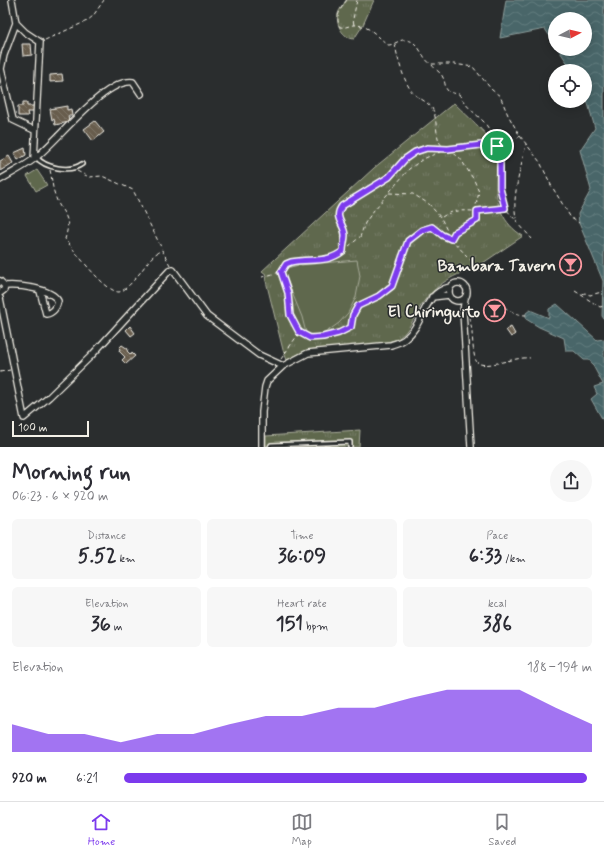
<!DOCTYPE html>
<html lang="en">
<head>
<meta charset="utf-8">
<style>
  body { margin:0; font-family:Mynerve,sans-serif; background:#f7f7f7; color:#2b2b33; height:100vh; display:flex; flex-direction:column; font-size:15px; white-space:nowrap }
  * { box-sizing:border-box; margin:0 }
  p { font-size:13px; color:#7c7c81 }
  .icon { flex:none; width:22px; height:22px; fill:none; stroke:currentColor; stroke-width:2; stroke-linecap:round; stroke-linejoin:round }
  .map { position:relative; height:447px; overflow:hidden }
  .panel { display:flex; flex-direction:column; background:#fff; flex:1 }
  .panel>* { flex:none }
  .needle { width:26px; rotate:83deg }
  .fabs { position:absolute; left:548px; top:12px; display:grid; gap:8px }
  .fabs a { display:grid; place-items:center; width:44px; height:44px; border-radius:50%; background:#fff; box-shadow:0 2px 10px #0003; font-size:20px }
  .scale { position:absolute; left:12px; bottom:10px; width:77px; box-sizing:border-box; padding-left:4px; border:2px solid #f4f1e8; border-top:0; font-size:11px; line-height:14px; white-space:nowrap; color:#f4f1e8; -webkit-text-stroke:3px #2a2d2e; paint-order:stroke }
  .pin { position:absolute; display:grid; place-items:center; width:34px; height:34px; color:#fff; margin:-17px; border:2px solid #fff; border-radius:50%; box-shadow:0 1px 4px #0007 }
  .round { display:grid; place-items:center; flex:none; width:42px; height:42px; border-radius:21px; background:#f7f7f7 }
  .head { display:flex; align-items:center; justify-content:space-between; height:68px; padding:0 12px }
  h1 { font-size:22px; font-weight:700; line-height:30px }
  .figures { display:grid; grid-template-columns:repeat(3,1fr); gap:6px; height:68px; padding:4px 12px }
  .figures div { display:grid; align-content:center; border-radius:6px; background:#f7f7f7; text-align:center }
  .figures b { font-size:20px; font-weight:700 }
  .figures small { font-size:11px; font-weight:400 }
  .figures p { font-size:11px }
  .chart { height:112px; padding:8px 12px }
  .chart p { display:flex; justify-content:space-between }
  .chart svg { width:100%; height:72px; margin-top:4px; fill:#7c3aed; opacity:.7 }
  ul { padding:0 12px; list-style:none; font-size:13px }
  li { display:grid; grid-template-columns:64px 48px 1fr; align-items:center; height:30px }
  li i { height:10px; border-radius:5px; background:#7c3aed }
  .tab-bar { display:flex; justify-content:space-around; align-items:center; height:56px; border-top:1px solid #e1e1e2; background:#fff; font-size:11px; color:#7c7c81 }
  .tab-bar a { display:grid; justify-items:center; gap:2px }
  .tab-bar .active { color:#7c3aed }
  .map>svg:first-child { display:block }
  .grass { fill:url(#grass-tufts); stroke:#a9ac9a }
  .garden { fill:#5e674d; stroke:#a9ac9a }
  .water { fill:url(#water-waves); stroke:#8d9e9c }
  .building { fill:url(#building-back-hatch); stroke:#f4f1e8 }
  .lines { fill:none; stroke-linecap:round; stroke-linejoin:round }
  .lane-casing { stroke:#f4f1e8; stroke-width:6 }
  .street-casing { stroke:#f4f1e8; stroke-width:8 }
  .path { stroke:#f4f1e8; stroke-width:1; stroke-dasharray:4 3; stroke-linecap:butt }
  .lane { stroke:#2a2d2e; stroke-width:3 }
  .street { stroke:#2a2d2e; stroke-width:5.5 }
  .route-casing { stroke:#fff; stroke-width:8 }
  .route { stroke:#7c3aed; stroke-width:5 }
  .labels { text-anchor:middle; stroke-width:3; stroke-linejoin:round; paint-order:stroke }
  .poi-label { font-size:16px; font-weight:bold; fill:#f4f1e8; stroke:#2a2d2e; text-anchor:end }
</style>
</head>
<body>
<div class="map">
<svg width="604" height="447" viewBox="0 0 604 447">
  <defs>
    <pattern id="grass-tufts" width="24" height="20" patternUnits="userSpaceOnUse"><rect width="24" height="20" fill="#5e674d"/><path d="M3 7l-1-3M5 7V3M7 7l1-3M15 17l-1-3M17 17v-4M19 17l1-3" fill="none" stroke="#767d67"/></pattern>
    <pattern id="water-waves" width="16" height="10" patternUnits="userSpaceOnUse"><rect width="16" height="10" fill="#486669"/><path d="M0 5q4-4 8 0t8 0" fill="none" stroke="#637c7e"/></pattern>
    <pattern id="building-back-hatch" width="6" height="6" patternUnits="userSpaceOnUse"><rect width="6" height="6" fill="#675d4e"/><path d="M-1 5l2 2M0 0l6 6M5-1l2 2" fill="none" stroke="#7d7568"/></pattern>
  </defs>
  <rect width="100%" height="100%" fill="#2a2d2e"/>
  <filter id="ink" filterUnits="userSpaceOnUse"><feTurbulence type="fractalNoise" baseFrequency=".025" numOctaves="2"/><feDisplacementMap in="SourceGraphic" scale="8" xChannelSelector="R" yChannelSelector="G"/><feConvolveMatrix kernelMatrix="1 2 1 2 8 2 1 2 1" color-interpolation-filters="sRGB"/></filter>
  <g filter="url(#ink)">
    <!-- grass -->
    <path class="grass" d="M346 0H374L363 25 354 39C343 38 335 24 338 14 339 9 344 5 346 0Z
      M454 103C463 112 489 135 494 145 499 156 497 170 496 181 495 204 503 224 523 236L474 269C452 274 430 289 419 309 413 319 409 331 399 338 389 345 330 348 314 349L304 351 287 360 283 350 266 281 267 275 262 271 374 168Z
      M360 430 359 447H266V436Z"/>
    <!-- garden -->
    <path class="garden" d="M37 170 47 185 36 191 27 176Z
      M357 260 360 276 356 297 348 313 339 323 322 335 316 336 306 333 302 317 284 273 286 268 299 265Z"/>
    <!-- water -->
    <path class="water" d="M506 0H604V319L602 316 603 281 579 223 578 214 591 190 580 150 595 128 585 93V71H573L558 49H585V19H555V44L545 29 500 38Z
      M557 304 597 340 604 339V422L591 399 597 394 594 387 603 384 590 360H584L574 351H566L564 338 539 327 526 319V313L530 310 549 318V309Z"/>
    <!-- building -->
    <path class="building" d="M22 44H31L32 55 23 56Z
      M62 74 63 81 50 82V75Z
      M23 102H27V106H34V112H27L28 116H18V106H23Z
      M67 106V110L71 109 72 116H68L69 122 55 125 54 119 52 120 50 109Z
      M95 121 104 132 93 141 84 129Z
      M25 148 26 155 18 160 14 153Z
      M9 156 13 163 0 171V161Z
      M570 257 577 267 571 272 564 262Z
      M494 306 498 312 492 316 489 313Z
      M130 326 135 333 131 336 126 330Z
      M511 327 515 334 511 337 506 330Z
      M122 345 128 349 127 351 131 355 132 353 135 356 126 364 122 360 125 357 119 351 120 349 119 348Z"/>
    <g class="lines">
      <defs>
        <path id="lane" d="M36 157C45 168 70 173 82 164
          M270 447 271 445 350 442V447"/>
        <path id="street" d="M12 0 16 23 25 32 40 42 34 159
          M16 23 4 55 1 69 13 120 34 130
          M0 180C11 173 24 167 34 159 57 142 105 78 133 82L141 94
          M0 281 5 286 4 290 0 293
          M449 292a9 9 0 1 1 18 0a9 9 0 1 1-18 0Z
          M5 286C18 285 51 288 58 301 57 307 53 313 46 314L40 291
          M432 297 449 295
          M0 298 24 418 49 397 91 356 169 271 173 270 207 316 259 355 283 366
          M465 298 463 311 471 447
          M262 447V412L265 387 267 381 283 366 308 353 391 345C396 343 402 342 406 338 425 323 422 294 450 287"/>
      </defs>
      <!-- lane casing -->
      <use href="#lane" class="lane-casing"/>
      <!-- street casing -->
      <use href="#street" class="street-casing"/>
      <!-- path -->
      <path class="path" d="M347 0C340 9 335 17 340 27 346 28 348 26 353 25 368 24 377 36 388 45 395 45 399 39 406 40 420 41 421 58 431 64H454L473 67 492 90 500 96 508 115 520 136 540 162 551 185 571 218 579 223
        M354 25 353 19 357 0
        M45 40 87 21 93 16 104 0
        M395 44C397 57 404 83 413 93 418 98 428 102 432 108 439 119 433 142 445 148
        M432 65C434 68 438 71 441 74 449 86 440 92 459 94 466 107 474 112 484 122 493 133 497 147 500 160
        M520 136 507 145 500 160V188L505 208 532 239
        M448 149 460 158 474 180 479 192 476 205 477 220 455 232 451 239
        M50 170C52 178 52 187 55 195 61 216 73 213 65 239 74 250 105 292 119 292 125 291 135 279 139 274 147 264 150 256 162 250L170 265
        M77 171 89 177 102 176 133 190 162 249
        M389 193 413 194 429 204 441 218 451 239 481 271
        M442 217C453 209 463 211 476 211 485 211 495 209 505 208
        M517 221C510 201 522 164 526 144
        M451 239 442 235 432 227C407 236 404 249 396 273 395 277 393 283 391 287 379 303 349 299 352 325 347 332 336 335 327 336 309 340 294 334 290 314 289 308 290 302 288 296 287 287 282 280 281 272L286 264 291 262C310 258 327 264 343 251 343 246 345 240 345 235 344 223 333 218 342 206L389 177 405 159 415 152 435 148 448 149 481 145 497 146
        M343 251 360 237 365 223 374 210 409 169 423 159 447 149
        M262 277 280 272
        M575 291 600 307 604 306
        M582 294 585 293 590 295 602 292
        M495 296C502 307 513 315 526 315
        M469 318C474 327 471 359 478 363 487 369 517 356 530 358
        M281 359 299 333
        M0 372 10 370"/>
      <!-- lane -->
      <use href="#lane" class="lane"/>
      <!-- street -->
      <use href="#street" class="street"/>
    </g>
  </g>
  <g class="lines" filter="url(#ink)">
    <defs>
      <path id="route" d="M481 145 497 146 500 160V188L505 208 477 211V220L455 232 451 239 442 235 432 227 422 230 408 241 392 286 379 296 358 306 353 315 351 327 339 333 323 337 310 338 299 332 290 315 288 293 281 272 286 264 291 262C310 258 327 264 343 251 343 246 345 240 345 235 344 223 333 218 342 206L389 177 405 159 415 152 427 148 448 149Z"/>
    </defs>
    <!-- route casing -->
    <use href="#route" class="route-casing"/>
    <!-- route -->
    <use href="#route" class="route"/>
  </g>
  <!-- icons -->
  <defs>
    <symbol id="bar-ring" viewBox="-11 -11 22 22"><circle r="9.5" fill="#2a2d2e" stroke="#ff9aa2" stroke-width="1.5"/><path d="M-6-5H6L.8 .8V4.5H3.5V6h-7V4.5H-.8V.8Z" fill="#ff9aa2"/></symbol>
  </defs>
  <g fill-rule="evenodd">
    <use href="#bar-ring" x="558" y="252" width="25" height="25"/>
    <use href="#bar-ring" x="482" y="298" width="25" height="25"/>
  </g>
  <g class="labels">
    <!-- poi labels -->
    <g class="poi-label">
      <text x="556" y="271">Bambara Tavern</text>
      <text x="480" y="317">El Chiringuito</text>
    </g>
  </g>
</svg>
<div class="fabs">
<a><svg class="needle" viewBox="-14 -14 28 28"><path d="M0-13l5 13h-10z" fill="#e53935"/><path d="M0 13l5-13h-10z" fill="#7c7c81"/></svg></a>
<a><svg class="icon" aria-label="locate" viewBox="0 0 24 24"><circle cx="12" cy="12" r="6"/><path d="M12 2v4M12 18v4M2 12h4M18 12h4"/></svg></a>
</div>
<div class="scale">100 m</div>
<div class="pin" style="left:497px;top:146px;background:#1e9e55"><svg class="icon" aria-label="arrive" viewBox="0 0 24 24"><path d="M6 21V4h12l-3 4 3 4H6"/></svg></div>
</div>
<section class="panel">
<div class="head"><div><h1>Morning run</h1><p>06:23 · 6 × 920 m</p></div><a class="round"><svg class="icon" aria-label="share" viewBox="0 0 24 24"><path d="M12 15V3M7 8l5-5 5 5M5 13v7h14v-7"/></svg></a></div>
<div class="figures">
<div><p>Distance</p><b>5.52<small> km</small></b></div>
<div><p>Time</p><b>36:09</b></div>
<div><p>Pace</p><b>6:33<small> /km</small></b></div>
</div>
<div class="figures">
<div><p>Elevation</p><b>36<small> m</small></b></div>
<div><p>Heart rate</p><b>151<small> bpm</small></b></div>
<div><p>kcal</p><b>386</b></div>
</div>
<div class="chart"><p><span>Elevation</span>188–194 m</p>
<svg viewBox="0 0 160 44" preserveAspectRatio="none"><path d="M0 44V27L10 33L20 33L30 38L40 33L50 33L60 27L70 22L80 22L90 17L100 17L110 11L120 6L130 6L140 6L150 17L160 27V44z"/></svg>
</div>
<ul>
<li><b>920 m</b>6:21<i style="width:99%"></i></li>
</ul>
</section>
<nav class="tab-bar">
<a class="active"><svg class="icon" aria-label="home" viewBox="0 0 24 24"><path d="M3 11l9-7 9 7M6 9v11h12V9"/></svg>Home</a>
<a><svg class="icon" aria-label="map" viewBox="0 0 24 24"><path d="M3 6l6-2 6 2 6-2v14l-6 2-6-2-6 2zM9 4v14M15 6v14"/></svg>Map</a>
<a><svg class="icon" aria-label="saved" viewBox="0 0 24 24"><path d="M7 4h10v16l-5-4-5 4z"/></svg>Saved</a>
</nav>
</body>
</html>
